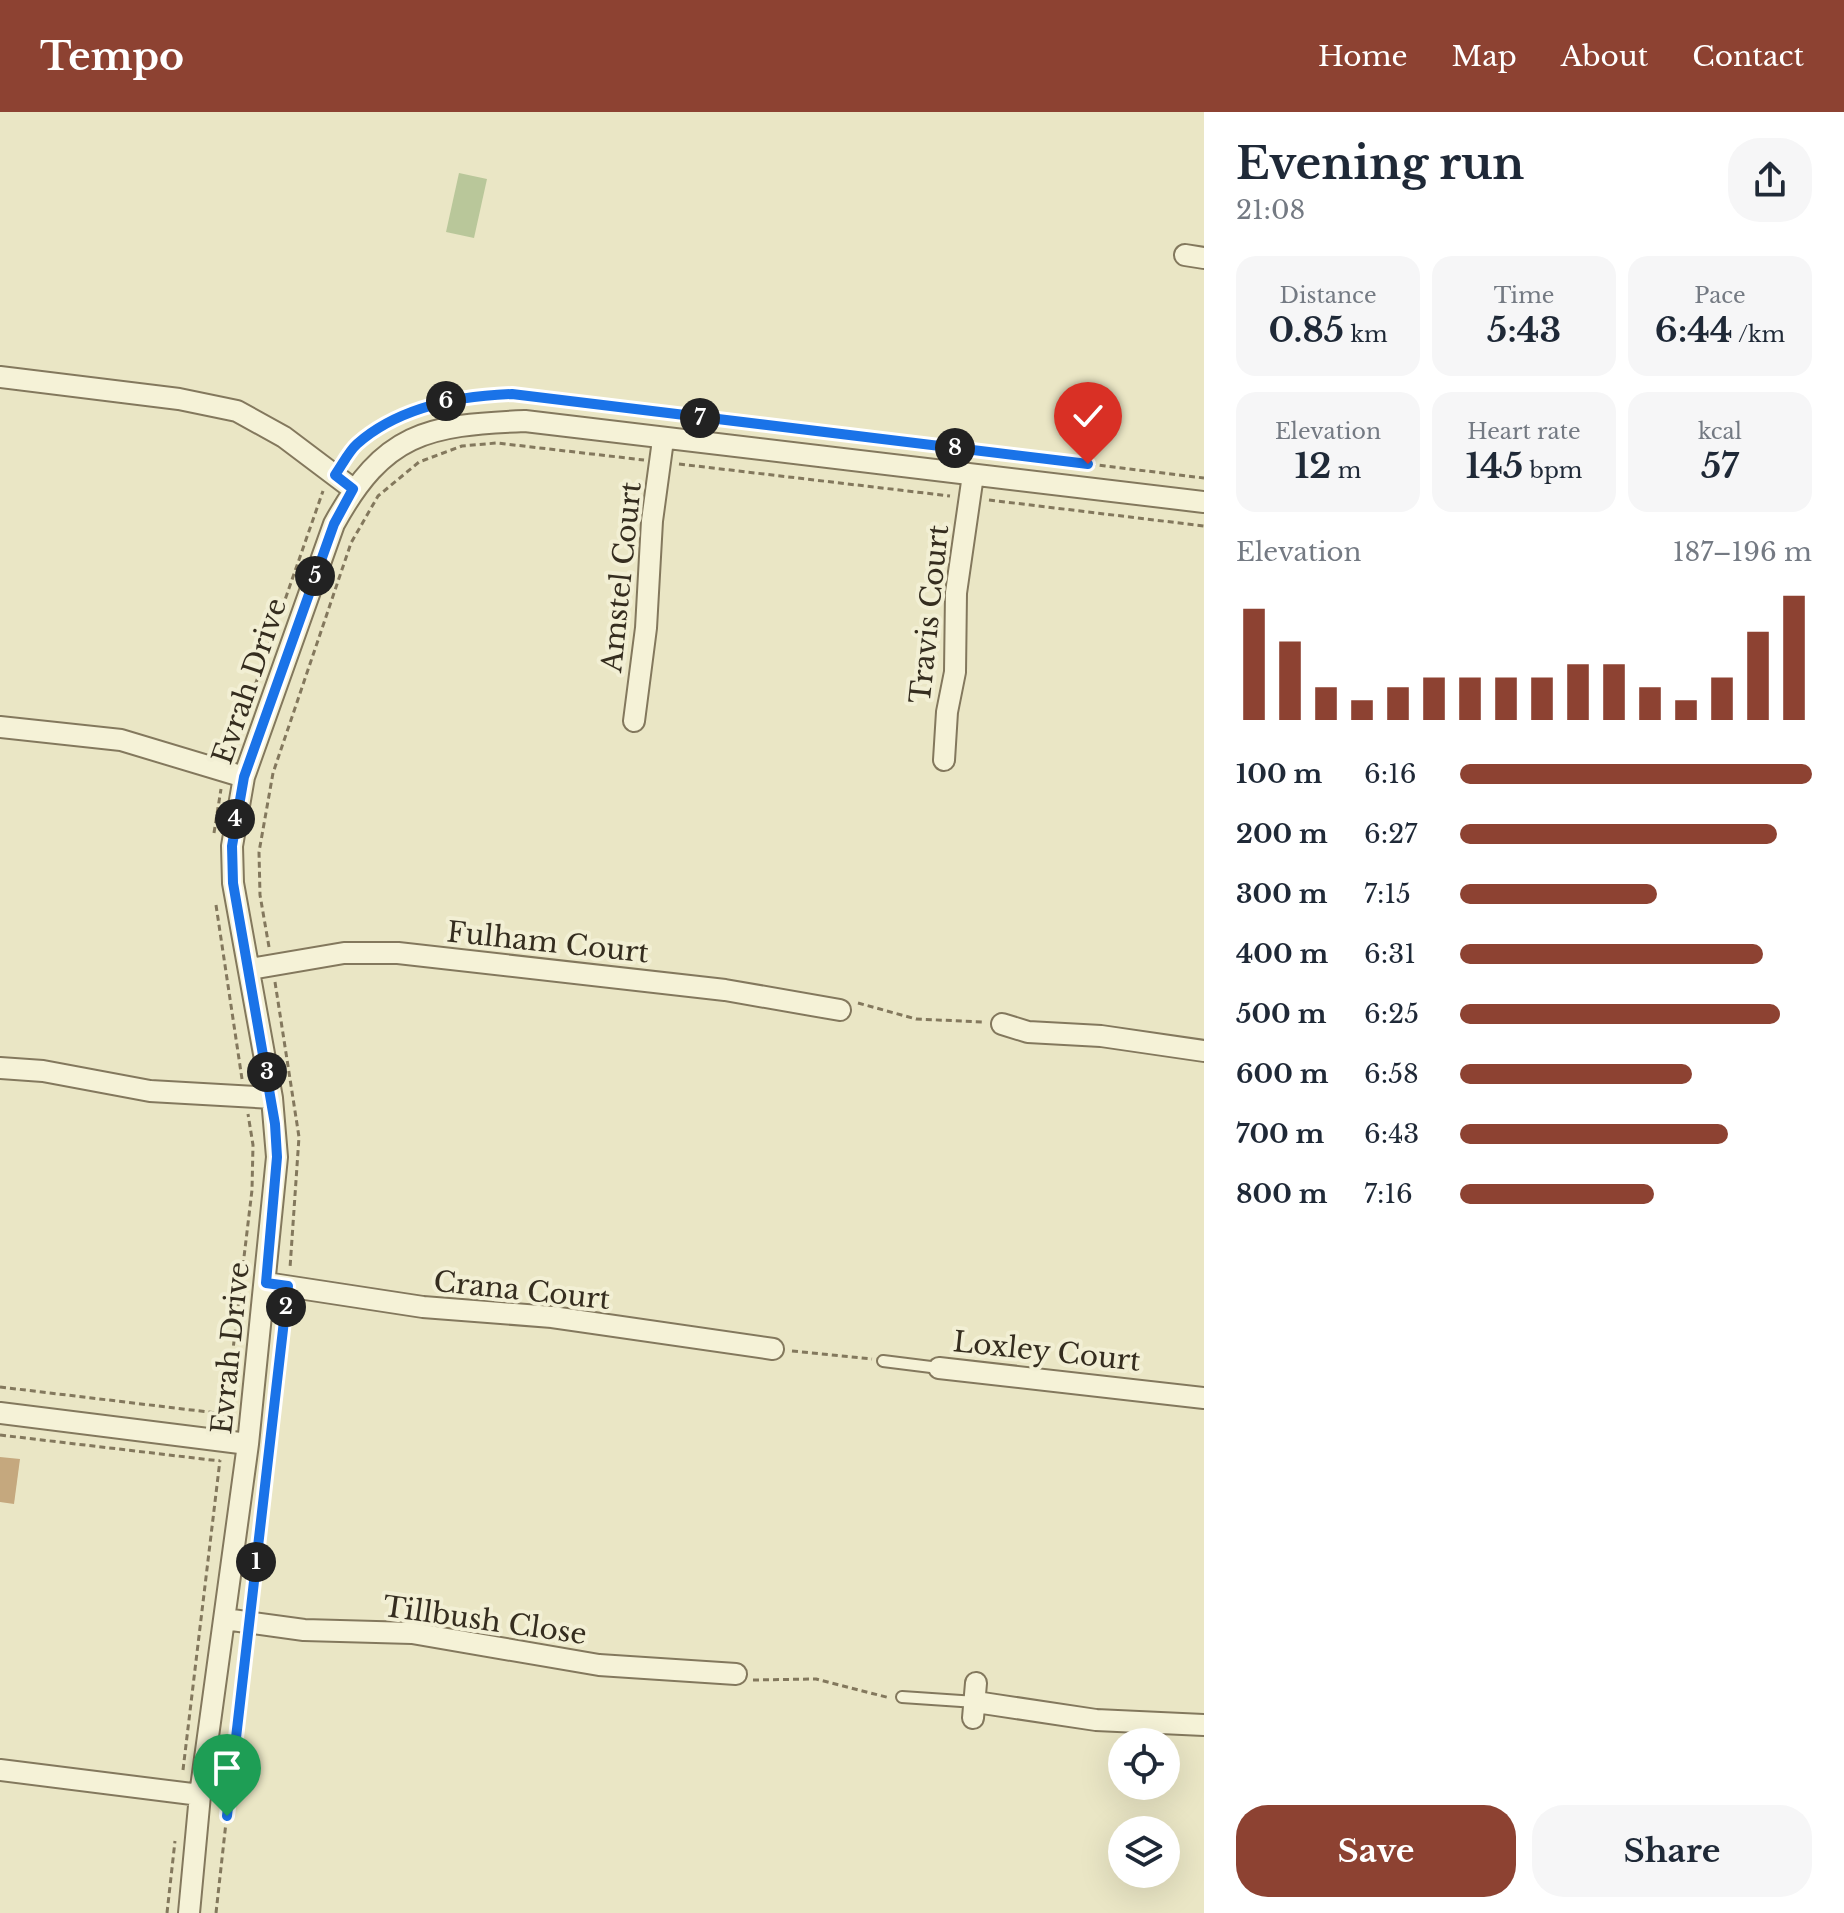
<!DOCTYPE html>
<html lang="en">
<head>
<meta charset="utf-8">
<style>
  body { margin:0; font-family:"Libre Baskerville",serif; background:#f6f6f7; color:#1f2937; height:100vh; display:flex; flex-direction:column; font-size:30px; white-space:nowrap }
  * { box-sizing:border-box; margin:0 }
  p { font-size:26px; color:#747a83 }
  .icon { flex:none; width:44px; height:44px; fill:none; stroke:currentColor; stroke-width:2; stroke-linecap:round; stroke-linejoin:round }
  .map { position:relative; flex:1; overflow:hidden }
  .drawer { display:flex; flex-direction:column; background:#fff; width:640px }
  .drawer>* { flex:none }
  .controls { position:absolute; left:1108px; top:1616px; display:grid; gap:16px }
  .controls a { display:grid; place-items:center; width:72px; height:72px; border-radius:50%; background:#fff; box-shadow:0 8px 32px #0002; font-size:40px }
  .pin { position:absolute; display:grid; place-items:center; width:68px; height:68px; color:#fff; margin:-82px -34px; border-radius:50% 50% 50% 0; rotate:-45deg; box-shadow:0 0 8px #0007 }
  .pin .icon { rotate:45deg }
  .km { position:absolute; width:40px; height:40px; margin:-20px; border-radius:50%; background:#222; color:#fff; font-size:22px; line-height:40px; text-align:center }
  .round { display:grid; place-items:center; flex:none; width:84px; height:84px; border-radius:32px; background:#f6f6f7 }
  .overview { display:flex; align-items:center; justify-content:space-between; height:136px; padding:0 32px }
  h1 { font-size:44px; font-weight:700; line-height:60px }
  .metrics { display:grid; grid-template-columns:repeat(3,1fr); gap:12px; height:136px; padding:8px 32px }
  .metrics div { display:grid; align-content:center; border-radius:20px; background:#f6f6f7; text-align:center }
  .metrics b { font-size:34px; font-weight:700 }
  .metrics small { font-size:22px; font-weight:400 }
  .metrics p { font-size:22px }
  .chart { height:224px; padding:16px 32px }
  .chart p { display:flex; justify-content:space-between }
  .chart svg { width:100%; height:144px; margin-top:8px; stroke:#8d4232; stroke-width:6 }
  .cta { display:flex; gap:16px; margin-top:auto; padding:16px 32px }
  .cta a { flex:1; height:92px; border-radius:32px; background:#8d4232; color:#fff; font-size:32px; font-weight:700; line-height:92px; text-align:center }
  .cta a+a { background:#f6f6f7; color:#1f2937 }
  ul { padding:0 32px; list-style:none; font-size:26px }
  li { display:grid; grid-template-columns:128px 96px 1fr; align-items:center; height:60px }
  li i { height:20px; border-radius:10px; background:#8d4232 }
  header { display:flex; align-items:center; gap:48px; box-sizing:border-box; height:112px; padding:0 40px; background:#8d4232; color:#fff }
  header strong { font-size:38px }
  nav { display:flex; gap:44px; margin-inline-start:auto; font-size:28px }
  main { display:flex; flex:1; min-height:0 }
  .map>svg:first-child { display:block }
  .green { fill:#b9c79a }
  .building { fill:#c5a87e }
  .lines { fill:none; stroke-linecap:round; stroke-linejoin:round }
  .service-casing { stroke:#83785d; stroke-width:14 }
  .minor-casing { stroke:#83785d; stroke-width:24 }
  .path { stroke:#83785d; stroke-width:3; stroke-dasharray:6 4; stroke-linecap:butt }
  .service { stroke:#f5f2d7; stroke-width:10 }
  .minor { stroke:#f5f2d7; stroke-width:20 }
  .route-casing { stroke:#fff; stroke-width:16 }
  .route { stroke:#1a73e8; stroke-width:10 }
  .labels { text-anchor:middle; stroke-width:8; stroke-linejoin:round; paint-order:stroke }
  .street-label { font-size:28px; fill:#352d1f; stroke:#f2efd4 }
</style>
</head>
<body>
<header>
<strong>Tempo</strong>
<nav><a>Home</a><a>Map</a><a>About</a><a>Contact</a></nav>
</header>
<main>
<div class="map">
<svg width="1204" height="1801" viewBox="0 0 1204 1801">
  <rect width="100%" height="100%" fill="#eae6c5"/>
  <!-- green -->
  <path class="green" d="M459 61 487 67 474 126 446 120Z"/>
  <!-- building -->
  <path class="building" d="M0 1345 20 1347 14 1392 0 1390Z"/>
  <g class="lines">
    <defs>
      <path id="service" d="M883 1249 939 1256
        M902 1585 976 1590"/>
      <path id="minor" d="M1185 143 1204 146
        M0 265 179 287 237 299 284 325 353 377
        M634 609 646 516 652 409 663 328
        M0 615 121 628 244 665
        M944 648 947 600 955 560 956 481 973 363
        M250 857 344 841H398L725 878 840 898
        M1002 912 1028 920 1101 924 1204 939
        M0 956 43 959 150 979 272 986
        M266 1171 423 1195 552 1205 773 1237
        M939 1256 1204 1286
        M0 1301 248 1332
        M225 1507 304 1518 412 1521 599 1553 736 1562
        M976 1590 1096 1608 1204 1613
        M973 1606 976 1571
        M0 1658 200 1683
        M189 1801 200 1683 248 1332 277 1045 272 986 233 771 232 734 244 665 334 412C384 321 426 313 525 309L1204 390"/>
    </defs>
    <!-- service casing -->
    <use href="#service" class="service-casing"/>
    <!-- minor casing -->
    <use href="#minor" class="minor-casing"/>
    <!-- path -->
    <path class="path" d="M344 350C380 297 452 284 512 282L1204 366
      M679 352 950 384
      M989 388 1204 414
      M236 628 323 379
      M214 721 221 677
      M216 793 242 967
      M269 835 260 783 259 740 273 661 351 431 378 384 419 350 462 334 497 331 644 348
      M275 870 299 1025 290 1156
      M858 891 916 907 984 910
      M792 1239 872 1247
      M0 1275 225 1302
      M224 1313 252 1078 253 1033 248 1002
      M0 1323 220 1349
      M250 1494 286 1192
      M753 1568 816 1567 890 1586
      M183 1658 220 1348
      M167 1801 175 1729
      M216 1801 246 1529"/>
    <!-- service -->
    <use href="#service" class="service"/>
    <!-- minor -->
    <use href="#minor" class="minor"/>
  </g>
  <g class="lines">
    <defs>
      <path id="route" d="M227 1704 288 1174 266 1171 277 1045 275 1012 233 771 232 734 244 665 334 412 353 377 335 363C342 353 349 339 357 332 399 295 458 284 512 282L1088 352"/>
    </defs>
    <!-- route casing -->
    <use href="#route" class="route-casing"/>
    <!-- route -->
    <use href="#route" class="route"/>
  </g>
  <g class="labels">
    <!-- street labels -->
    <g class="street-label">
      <text transform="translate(621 465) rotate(-84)" y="10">Amstel Court</text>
      <text transform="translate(929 502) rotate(-84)" y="10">Travis Court</text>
      <text transform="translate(249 569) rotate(-71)" y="10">Evrah Drive</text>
      <text transform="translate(548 830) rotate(6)" y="10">Fulham Court</text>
      <text transform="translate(522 1178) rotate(6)" y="10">Crana Court</text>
      <text transform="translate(230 1236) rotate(-84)" y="10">Evrah Drive</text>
      <text transform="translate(1047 1239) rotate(6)" y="10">Loxley Court</text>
      <text transform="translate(485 1508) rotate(8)" y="10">Tillbush Close</text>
    </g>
  </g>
</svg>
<div class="controls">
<a><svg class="icon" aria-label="locate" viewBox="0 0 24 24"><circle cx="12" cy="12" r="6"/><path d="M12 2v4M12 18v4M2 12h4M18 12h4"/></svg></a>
<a><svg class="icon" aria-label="layers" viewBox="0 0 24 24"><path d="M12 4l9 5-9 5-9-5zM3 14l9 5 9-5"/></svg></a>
</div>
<div class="pin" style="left:227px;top:1704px;background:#1e9e55"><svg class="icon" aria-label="arrive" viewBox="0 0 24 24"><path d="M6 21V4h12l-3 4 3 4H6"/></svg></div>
<div class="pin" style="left:1088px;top:352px;background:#d93025"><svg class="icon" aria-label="check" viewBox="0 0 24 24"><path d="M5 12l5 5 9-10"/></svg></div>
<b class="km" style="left:256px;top:1450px">1</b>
<b class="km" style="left:286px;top:1195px">2</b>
<b class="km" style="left:267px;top:960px">3</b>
<b class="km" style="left:235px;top:707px">4</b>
<b class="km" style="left:315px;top:464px">5</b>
<b class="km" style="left:446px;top:289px">6</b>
<b class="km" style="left:700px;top:306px">7</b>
<b class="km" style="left:955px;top:336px">8</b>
</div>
<section class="drawer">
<div class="overview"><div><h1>Evening run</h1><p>21:08</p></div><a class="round"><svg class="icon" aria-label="share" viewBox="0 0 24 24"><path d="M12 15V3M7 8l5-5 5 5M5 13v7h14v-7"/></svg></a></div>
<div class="metrics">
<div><p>Distance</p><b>0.85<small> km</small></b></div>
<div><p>Time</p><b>5:43</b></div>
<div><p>Pace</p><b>6:44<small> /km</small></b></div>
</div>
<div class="metrics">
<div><p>Elevation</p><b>12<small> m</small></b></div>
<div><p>Heart rate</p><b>145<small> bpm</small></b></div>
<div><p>kcal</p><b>57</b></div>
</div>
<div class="chart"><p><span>Elevation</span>187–196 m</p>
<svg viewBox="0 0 160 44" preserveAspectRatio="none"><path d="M5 44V10M15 44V20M25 44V34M35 44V38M45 44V34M55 44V31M65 44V31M75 44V31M85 44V31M95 44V27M105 44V27M115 44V34M125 44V38M135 44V31M145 44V17M155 44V6"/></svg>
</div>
<ul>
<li><b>100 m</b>6:16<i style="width:100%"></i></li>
<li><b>200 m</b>6:27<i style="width:90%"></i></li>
<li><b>300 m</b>7:15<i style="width:56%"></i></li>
<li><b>400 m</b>6:31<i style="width:86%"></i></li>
<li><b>500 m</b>6:25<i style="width:91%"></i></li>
<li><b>600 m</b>6:58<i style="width:66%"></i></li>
<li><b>700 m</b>6:43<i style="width:76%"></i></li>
<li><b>800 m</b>7:16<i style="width:55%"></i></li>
</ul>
<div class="cta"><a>Save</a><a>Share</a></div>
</section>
</main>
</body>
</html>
